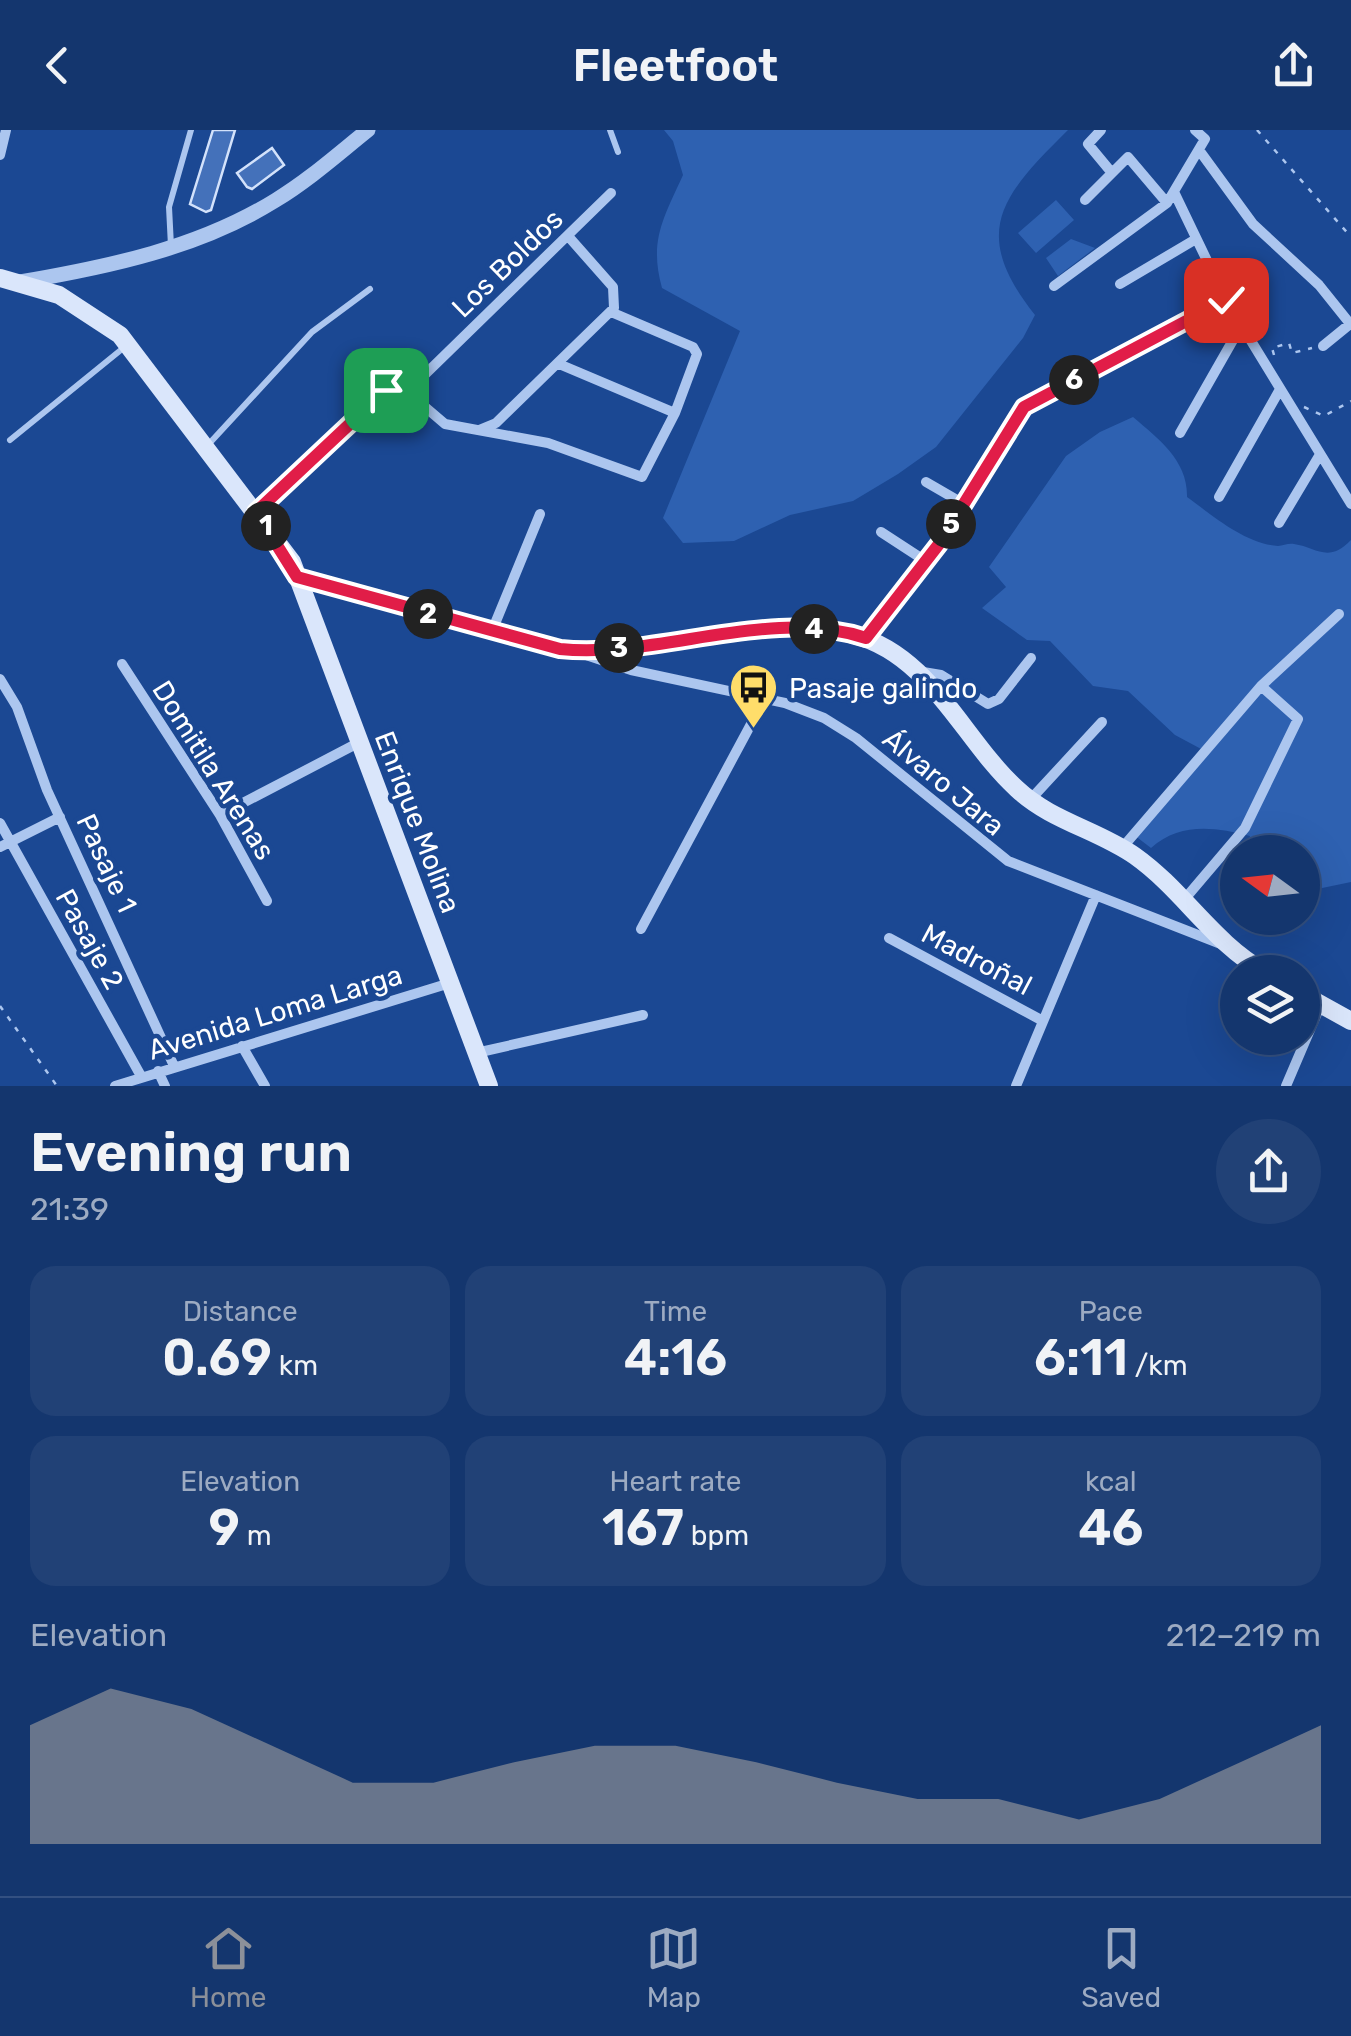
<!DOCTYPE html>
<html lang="en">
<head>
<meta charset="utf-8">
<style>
  body { margin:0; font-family:Rubik,sans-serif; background:#214176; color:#f1f3f6; height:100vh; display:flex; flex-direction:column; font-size:38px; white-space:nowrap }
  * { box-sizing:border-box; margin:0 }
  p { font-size:32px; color:#9dabc2 }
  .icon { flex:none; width:55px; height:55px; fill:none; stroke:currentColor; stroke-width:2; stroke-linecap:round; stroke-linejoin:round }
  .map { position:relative; height:956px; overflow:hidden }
  .side { display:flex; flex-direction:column; background:#14366e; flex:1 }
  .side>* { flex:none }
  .needle { width:65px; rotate:285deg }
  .buttons { position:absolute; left:1220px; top:705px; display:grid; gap:20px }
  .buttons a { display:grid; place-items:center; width:100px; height:100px; border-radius:50%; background:#14366e; box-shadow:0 10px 40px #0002,0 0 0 2px #335081; font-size:50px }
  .pin { position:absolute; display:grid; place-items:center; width:85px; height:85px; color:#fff; margin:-42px; border-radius:20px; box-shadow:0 5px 15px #0006 }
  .km { position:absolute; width:50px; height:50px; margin:-25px; border-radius:50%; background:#222; color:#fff; font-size:28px; line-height:50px; text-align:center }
  .round { display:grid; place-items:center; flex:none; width:105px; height:105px; border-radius:52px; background:#214176 }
  .overview { display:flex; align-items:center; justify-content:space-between; height:170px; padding:0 30px }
  h1 { font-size:55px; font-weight:600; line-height:75px }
  .metrics { display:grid; grid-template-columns:repeat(3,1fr); gap:15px; height:170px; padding:10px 30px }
  .metrics div { display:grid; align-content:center; border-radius:25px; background:#214176; text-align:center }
  .metrics b { font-size:50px; font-weight:600 }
  .metrics small { font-size:28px; font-weight:400 }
  .metrics p { font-size:28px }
  .chart { height:280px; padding:20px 30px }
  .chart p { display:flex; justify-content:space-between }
  .chart svg { width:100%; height:180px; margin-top:10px; fill:#8c9099; opacity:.7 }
  header { display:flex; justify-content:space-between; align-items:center; height:130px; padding:0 30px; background:#14366e; font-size:45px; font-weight:600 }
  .menu { display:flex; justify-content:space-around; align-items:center; height:140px; border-top:2px solid #335081; background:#14366e; font-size:28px; color:#9dabc2 }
  .menu a { display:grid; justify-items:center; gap:5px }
  .menu .on { color:#8c9099 }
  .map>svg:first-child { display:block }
  .green { fill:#2e61b1 }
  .building { fill:#4471ba; stroke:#d3e2fb; stroke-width:2.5 }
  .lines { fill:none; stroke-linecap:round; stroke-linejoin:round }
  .path { stroke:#acc6ef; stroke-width:2.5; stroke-dasharray:5 8; stroke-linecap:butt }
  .service { stroke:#acc6ef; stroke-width:6 }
  .minor { stroke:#acc6ef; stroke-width:10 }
  .tertiary { stroke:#acc6ef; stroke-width:15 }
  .secondary { stroke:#dae6fb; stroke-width:18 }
  .route-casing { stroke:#fff; stroke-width:20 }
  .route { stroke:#e11d48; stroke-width:12 }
  .labels { text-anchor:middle; stroke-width:9; stroke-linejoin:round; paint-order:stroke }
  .street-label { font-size:28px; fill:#fff; stroke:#1b4893 }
  .poi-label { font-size:28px; fill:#fff; stroke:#1b4893; text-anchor:start }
</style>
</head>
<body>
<header><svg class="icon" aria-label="back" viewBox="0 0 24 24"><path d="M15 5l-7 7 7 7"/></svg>Fleetfoot<svg class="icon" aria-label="share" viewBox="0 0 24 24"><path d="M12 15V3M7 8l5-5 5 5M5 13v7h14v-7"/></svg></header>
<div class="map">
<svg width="1351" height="956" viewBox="0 0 1351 956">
  <rect width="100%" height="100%" fill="#1b4893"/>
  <!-- green -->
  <path class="green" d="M664 0H1068C1000 67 970 103 1035 185L1023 208 936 317 898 344 853 371 790 385 734 411 683 413 663 388 740 201 662 158C649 111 663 89 683 45L673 11Z
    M1056 70 1074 90 1036 123 1018 103Z
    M1071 109 1095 118 1058 146 1046 128Z
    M1133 287C1159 309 1188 331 1187 367 1212 385 1245 414 1278 416 1283 416 1288 413 1294 414 1316 417 1328 434 1351 410V752L1303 762 1302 722H1246L1250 706C1215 697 1180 692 1151 718L1134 705 1203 620 1175 605 1128 561 1093 556 1050 511 1027 510 982 478 1006 457 989 437 1066 326 1100 302Z"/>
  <!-- building -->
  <path class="building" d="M213 0H235L211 80 206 82 190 74Z
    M272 18 284 35 252 59 247 57 237 43Z"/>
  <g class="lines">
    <!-- path -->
    <path class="path" d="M1257 0 1351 107
      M1274 225 1272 218 1289 213 1292 223 1312 218
      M1304 277 1324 286 1351 271
      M0 876 57 956"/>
    <!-- service -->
    <path class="service" d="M610 0 618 22
      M171 116 169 77 191 0
      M10 310 127 215
      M207 316 312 202 370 159"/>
    <!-- minor -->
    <path class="minor" d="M1101 0 1088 14 1112 43
      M1199 20 1253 94 1319 155 1351 195
      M0 25 6 0
      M1175 64 1226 170 1351 374
      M1085 70 1128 27 1167 73
      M1120 154 1196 109
      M1054 156 1167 73 1205 9 1195 0
      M1323 216 1350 194
      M559 234 675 283
      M407 262 611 63
      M479 300 496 293 614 178 613 157 568 106
      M1180 303 1241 196
      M926 352 964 374
      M1219 367 1279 261
      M256 381 393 256 404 259 445 294 548 313 642 347 675 283 697 224 693 217 611 182
      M1279 393 1319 326
      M881 402 927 432
      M492 501 540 384
      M866 508 939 414 1024 277 1226 170
      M583 524 631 540 785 573 824 588 856 608 1008 731 1221 814
      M122 534 220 685 267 771
      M917 541 941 545 988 574 999 569 1031 528
      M0 549 17 577 47 660 174 936
      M1030 670 1102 592
      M220 685 358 613
      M0 693 141 946
      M0 717 60 687
      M1122 718 1261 556 1339 484
      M1183 771 1245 698 1298 589 1261 556
      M641 799 765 568
      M889 808 1043 891
      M242 916 265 956
      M476 923 643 885
      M158 941 165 956
      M115 956 450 853
      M1016 956 1096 765
      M1286 956 1321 874"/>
    <!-- tertiary -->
    <path class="tertiary" d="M20 152C108 137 199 118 276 70 309 50 338 24 368 0"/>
    <!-- secondary -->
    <path class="secondary" d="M0 148 59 165 120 205 292 432 489 956
      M297 447 559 519C656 529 759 480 854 505 931 525 963 610 1017 659 1051 691 1098 700 1135 726 1183 760 1213 813 1265 842
      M1302 864 1351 891"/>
  </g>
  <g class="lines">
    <defs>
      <path id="route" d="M386 260 256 382 297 447 560 519C660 529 768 476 866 508L939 414 1024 277 1226 170"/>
    </defs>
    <!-- route casing -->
    <use href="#route" class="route-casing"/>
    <!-- route -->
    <use href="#route" class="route"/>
  </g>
  <!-- icons -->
  <defs>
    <symbol id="bus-pin" viewBox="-11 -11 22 30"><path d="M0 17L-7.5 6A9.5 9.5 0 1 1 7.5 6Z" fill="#ffdd6a" stroke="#1b4893"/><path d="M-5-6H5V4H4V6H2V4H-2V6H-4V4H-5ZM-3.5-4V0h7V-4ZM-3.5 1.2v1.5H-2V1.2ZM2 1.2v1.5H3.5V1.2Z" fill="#111"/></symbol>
  </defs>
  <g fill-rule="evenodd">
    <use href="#bus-pin" x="726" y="530" width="55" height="75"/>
  </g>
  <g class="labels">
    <!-- street labels -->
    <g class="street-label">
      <text transform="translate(507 133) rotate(-44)" y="10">Los Boldos</text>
      <text transform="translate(214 640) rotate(58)" y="10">Domitila Arenas</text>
      <text transform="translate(944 652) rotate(40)" y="10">Álvaro Jara</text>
      <text transform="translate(418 692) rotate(69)" y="10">Enrique Molina</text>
      <text transform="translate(107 733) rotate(65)" y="10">Pasaje 1</text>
      <text transform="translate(90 809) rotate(61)" y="10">Pasaje 2</text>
      <text transform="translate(977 829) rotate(28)" y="10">Madroñal</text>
      <text transform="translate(275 882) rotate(-17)" y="10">Avenida Loma Larga</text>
    </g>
    <!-- poi labels -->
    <g class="poi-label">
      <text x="789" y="568">Pasaje galindo</text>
    </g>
  </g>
</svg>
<div class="buttons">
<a><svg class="needle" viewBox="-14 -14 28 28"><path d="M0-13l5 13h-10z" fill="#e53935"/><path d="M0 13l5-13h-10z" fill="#9dabc2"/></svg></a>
<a><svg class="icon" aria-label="layers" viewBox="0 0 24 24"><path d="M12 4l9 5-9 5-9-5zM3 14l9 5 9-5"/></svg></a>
</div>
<div class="pin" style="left:386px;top:260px;background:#1e9e55"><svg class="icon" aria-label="arrive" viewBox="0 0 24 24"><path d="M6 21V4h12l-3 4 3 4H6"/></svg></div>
<div class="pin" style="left:1226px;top:170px;background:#d93025"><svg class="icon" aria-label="check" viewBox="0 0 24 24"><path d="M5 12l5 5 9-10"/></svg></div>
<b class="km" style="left:266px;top:396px">1</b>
<b class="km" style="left:428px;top:484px">2</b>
<b class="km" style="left:619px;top:518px">3</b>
<b class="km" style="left:814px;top:499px">4</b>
<b class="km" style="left:951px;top:394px">5</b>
<b class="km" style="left:1074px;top:250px">6</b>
</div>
<section class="side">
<div class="overview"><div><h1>Evening run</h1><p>21:39</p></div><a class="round"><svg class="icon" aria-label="share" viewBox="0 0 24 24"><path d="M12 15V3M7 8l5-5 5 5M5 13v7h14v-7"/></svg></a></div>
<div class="metrics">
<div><p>Distance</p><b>0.69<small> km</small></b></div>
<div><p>Time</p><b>4:16</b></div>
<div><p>Pace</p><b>6:11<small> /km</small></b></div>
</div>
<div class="metrics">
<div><p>Elevation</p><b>9<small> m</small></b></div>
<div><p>Heart rate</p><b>167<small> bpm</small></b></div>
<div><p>kcal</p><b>46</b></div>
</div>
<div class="chart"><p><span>Elevation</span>212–219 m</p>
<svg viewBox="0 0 160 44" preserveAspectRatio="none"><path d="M0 44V15L10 6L20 11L30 20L40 29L50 29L60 24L70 20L80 20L90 24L100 29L110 33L120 33L130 38L140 33L150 24L160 15V44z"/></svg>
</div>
</section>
<nav class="menu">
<a class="on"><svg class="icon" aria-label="home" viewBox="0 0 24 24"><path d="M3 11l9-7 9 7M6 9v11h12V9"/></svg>Home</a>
<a><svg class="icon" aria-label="map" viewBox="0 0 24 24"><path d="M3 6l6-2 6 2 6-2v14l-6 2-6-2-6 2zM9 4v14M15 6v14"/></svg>Map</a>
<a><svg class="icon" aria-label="saved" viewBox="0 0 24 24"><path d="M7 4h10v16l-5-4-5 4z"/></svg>Saved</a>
</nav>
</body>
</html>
